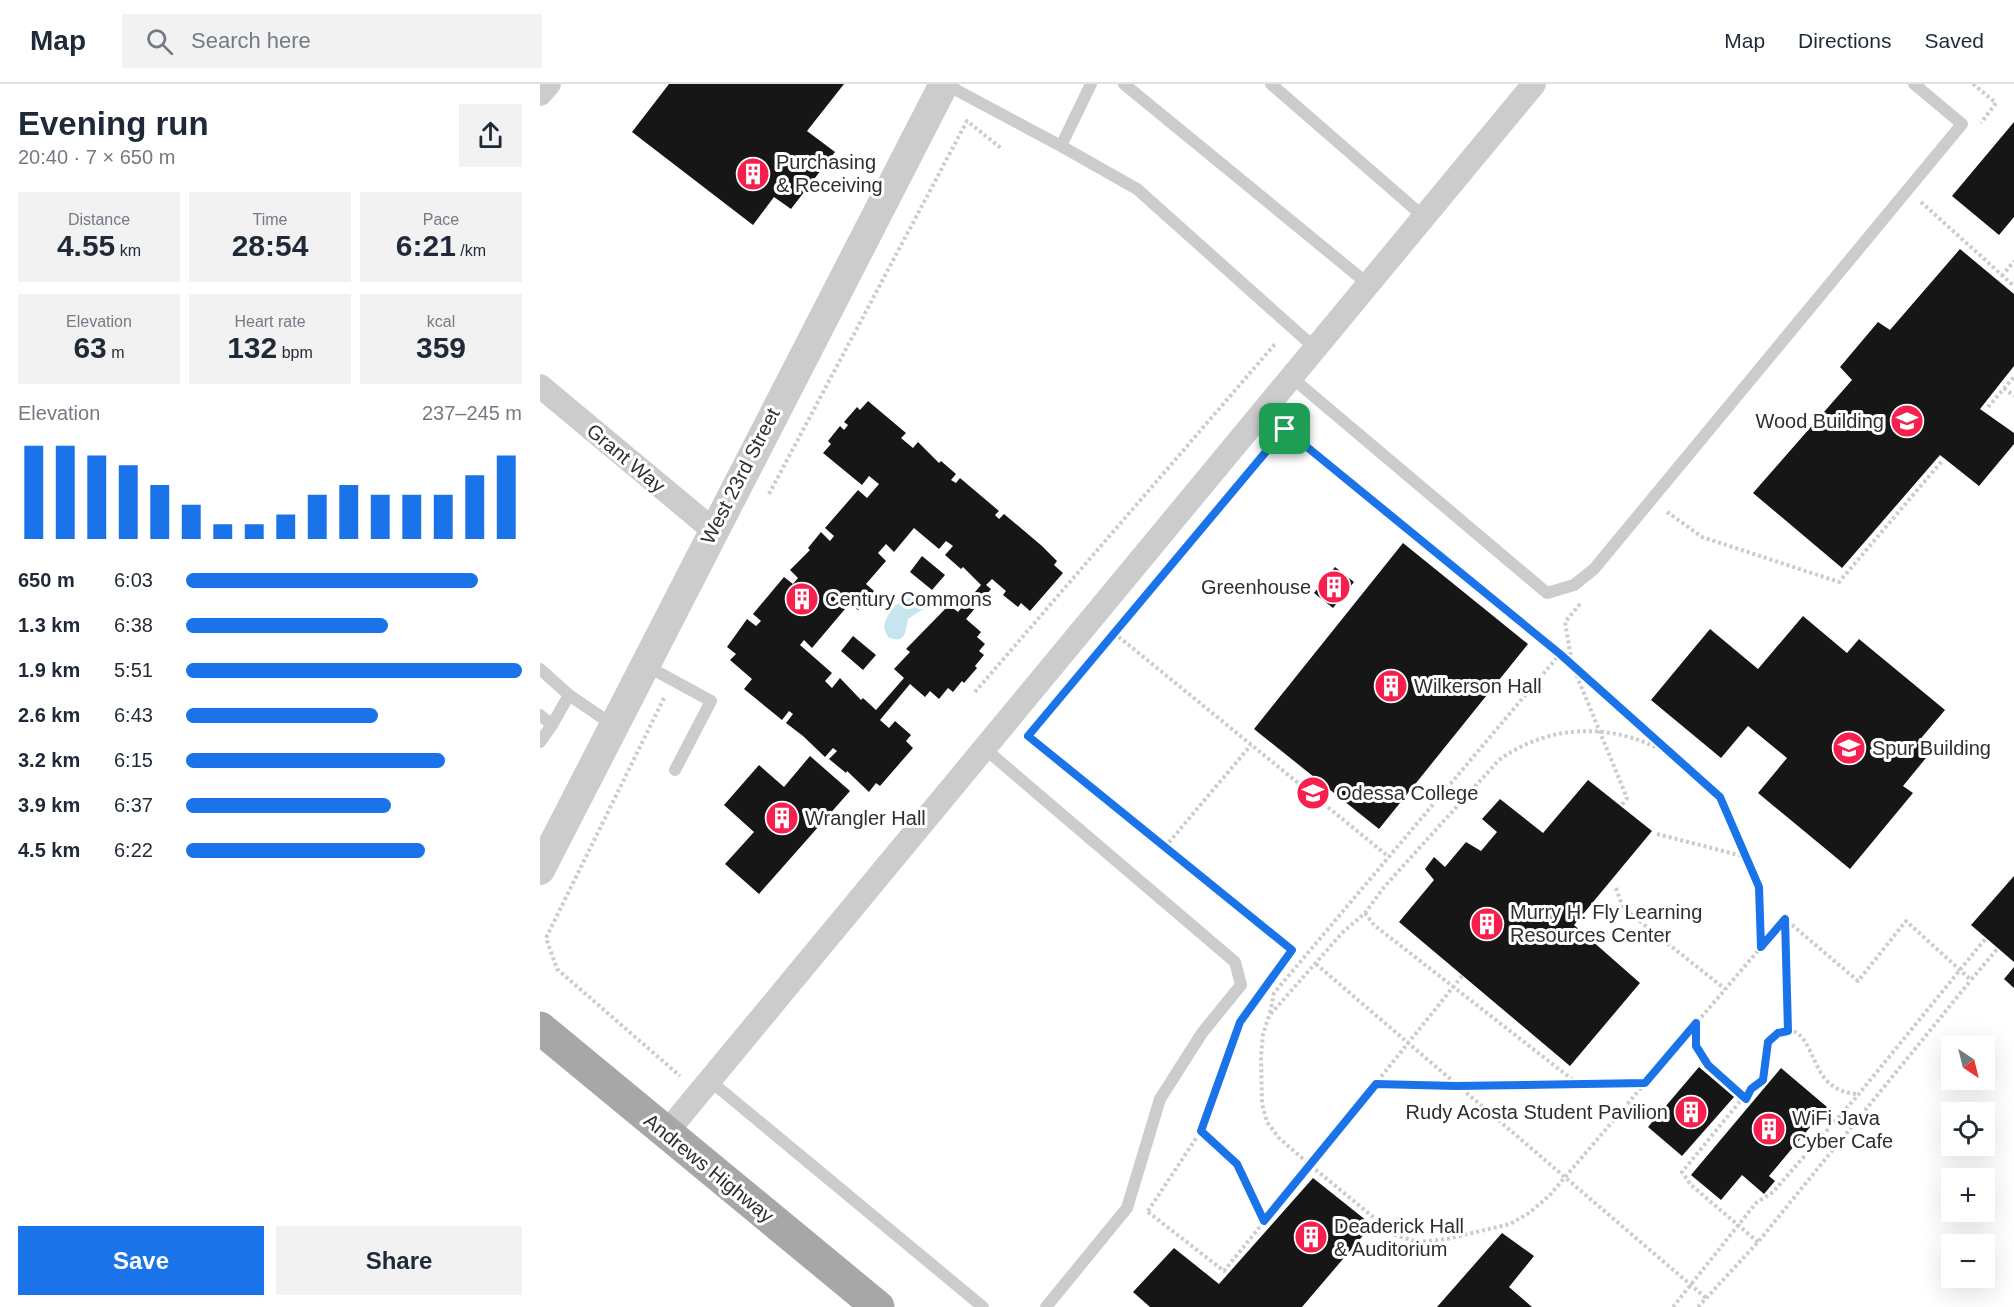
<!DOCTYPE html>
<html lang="en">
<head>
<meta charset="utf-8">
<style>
  body { margin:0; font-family:Arial,sans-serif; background:#f2f2f3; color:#1f2937; height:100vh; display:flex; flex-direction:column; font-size:22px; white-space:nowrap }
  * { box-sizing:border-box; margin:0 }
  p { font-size:20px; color:#747a83 }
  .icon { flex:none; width:33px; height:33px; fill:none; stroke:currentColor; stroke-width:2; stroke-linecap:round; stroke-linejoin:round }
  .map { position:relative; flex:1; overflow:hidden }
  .panel { display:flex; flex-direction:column; background:#fff; width:540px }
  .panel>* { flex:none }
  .needle { width:39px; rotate:145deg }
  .controls { position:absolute; left:1401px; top:952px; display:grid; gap:12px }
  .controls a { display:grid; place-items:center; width:54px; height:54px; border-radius:0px; background:#fff; box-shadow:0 6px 24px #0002; font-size:30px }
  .pin { position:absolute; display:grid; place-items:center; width:51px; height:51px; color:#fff; margin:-26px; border-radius:12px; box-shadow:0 3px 9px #0006 }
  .round { display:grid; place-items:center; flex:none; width:63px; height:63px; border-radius:0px; background:#f2f2f3 }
  .head { display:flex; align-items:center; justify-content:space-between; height:102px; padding:0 18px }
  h1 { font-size:33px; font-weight:700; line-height:45px }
  .figures { display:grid; grid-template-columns:repeat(3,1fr); gap:9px; height:102px; padding:6px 18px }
  .figures div { display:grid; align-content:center; border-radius:0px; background:#f2f2f3; text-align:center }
  .figures b { font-size:30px; font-weight:700 }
  .figures small { font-size:16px; font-weight:400 }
  .figures p { font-size:16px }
  .chart { height:168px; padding:12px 18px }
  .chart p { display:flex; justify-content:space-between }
  .chart svg { width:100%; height:108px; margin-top:6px; stroke:#1a73e8; stroke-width:6 }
  .action { display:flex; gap:12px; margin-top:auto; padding:12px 18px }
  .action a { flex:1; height:69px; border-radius:0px; background:#1a73e8; color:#fff; font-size:24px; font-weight:700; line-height:69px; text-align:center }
  .action a+a { background:#f2f2f3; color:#1f2937 }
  ul { padding:0 18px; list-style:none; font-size:20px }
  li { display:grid; grid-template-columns:96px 72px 1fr; align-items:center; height:45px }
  li i { height:15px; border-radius:8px; background:#1a73e8 }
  header { display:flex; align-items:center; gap:36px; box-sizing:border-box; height:84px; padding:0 30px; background:#fff; border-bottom:2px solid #e0e1e3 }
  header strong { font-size:28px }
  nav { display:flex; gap:33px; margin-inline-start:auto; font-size:21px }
  .search { width:420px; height:54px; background:#f2f2f3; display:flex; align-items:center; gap:15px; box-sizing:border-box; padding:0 21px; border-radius:0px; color:#747a83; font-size:22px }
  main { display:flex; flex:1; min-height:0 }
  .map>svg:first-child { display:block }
  .water { fill:#c5e5ef }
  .building { fill:#161616; fill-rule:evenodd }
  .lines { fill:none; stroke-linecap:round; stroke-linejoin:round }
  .path { stroke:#ccc; stroke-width:4; stroke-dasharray:3 3; stroke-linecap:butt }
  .service { stroke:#ccc; stroke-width:12 }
  .minor { stroke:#ccc; stroke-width:24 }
  .tertiary { stroke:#ccc; stroke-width:30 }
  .primary { stroke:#a7a7a7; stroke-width:33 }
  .route-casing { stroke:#fff; stroke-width:12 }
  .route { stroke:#1a73e8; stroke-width:8 }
  .labels { text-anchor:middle; stroke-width:6; stroke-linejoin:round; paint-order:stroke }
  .poi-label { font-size:20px; fill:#2f2f2f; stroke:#fff; text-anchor:start }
  .street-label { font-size:20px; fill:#2f2f2f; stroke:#fff }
</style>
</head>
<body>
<header>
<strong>Map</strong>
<div class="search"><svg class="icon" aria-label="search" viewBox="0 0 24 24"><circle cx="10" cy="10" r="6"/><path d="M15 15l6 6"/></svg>Search here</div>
<nav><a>Map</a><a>Directions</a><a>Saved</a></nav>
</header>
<main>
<section class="panel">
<div class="head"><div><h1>Evening run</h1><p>20:40 · 7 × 650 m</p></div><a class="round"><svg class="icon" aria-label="share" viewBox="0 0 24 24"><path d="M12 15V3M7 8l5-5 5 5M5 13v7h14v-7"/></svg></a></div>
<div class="figures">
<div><p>Distance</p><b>4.55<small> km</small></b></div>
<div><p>Time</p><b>28:54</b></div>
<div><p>Pace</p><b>6:21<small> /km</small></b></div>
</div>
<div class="figures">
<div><p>Elevation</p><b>63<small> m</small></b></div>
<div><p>Heart rate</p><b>132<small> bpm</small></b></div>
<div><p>kcal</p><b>359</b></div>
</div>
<div class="chart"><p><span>Elevation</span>237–245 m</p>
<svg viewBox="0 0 160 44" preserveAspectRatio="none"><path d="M5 44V6M15 44V6M25 44V10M35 44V14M45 44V22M55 44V30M65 44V38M75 44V38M85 44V34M95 44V26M105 44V22M115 44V26M125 44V26M135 44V26M145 44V18M155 44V10"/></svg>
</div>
<ul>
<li><b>650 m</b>6:03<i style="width:87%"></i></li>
<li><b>1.3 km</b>6:38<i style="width:60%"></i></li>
<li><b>1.9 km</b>5:51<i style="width:100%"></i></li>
<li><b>2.6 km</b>6:43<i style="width:57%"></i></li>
<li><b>3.2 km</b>6:15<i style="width:77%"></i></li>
<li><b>3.9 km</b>6:37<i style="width:61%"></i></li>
<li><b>4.5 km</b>6:22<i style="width:71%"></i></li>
</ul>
<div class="action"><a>Save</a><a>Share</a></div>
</section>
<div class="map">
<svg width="1474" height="1223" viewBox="0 0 1474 1223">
  <rect width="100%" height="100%" fill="#fff"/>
  <!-- water -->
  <path class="water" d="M375 513 382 516 383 525 368 535C365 548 366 561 348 553L344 544C347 527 358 515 375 513Z"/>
  <!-- building -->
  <path class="building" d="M129 0H304L267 47 295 68 251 125 234 113 213 141 92 48Z
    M1474 38V133L1459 151 1412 112Z
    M1420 165 1474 210V282L1440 325 1474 349V360L1439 402 1400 371 1302 484 1213 409 1312 296 1300 283 1338 238 1350 246Z
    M328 317 366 349 361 354 373 364 378 358 399 379 401 377 416 390 411 396 416 399 420 394 459 427 455 431 459 435 464 430 502 462 517 477 514 481 523 489 490 527 481 519 478 523 463 511 466 507 452 495 446 501 451 505 426 535 441 548 437 553 445 560 439 567 444 571 435 582 437 584 424 599 422 597 413 608 408 604 399 615 390 607 385 613 370 600 340 636 349 644 355 637 371 651 366 657 373 664 340 702 336 699 329 708 307 687 306 689 289 675 297 667 293 664 285 673 263 652 246 639 253 630 249 627 242 636 204 605 212 595 190 576 196 570 187 563 207 535 216 542 221 537 213 530 244 493 253 500 258 494 250 486 270 466 268 464 281 448 290 457 294 452 285 444 318 406 327 414 339 400 329 392 322 401 283 369 291 360 288 357 300 342 304 346 308 341 304 338 317 323 320 326ZM374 444 399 465 406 457 413 462 405 471 421 485 423 483 441 501 418 528 409 521 366 565 370 568 354 585 364 594 336 626 323 614 321 616 300 594 292 604 285 597 292 589 260 561 264 556 272 564 305 525 297 517 301 512 318 526 334 507 326 500 346 477 338 469 346 460 354 468Z
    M863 459 988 560 839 745 714 645Z
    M382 472 405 491 392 506 370 488Z
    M795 483 814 498 793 524 774 509Z
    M1263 532 1307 569 1319 555 1405 626 1377 659 1390 669 1363 702 1373 709 1310 785 1218 709 1247 674 1208 642 1181 674 1111 616 1170 545 1218 585Z
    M313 552 336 571 323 586 301 567Z
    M270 672 310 707 219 810 185 780 214 748 184 721 219 681 244 703Z
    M1048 696 1112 747 1034 841 1100 899 1030 982 859 838 894 796 885 785 894 773 905 783 926 758 941 767 957 748 942 735 960 715 1003 749Z
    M1474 792V878L1431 841Z
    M1474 883V904L1464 895Z
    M1159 983 1194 1013 1142 1072 1108 1043Z
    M1241 984 1287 1023 1229 1092 1235 1097 1224 1110 1202 1091 1181 1116 1151 1091Z
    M773 1094 832 1141 762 1223H610L593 1208 634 1164 679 1200Z
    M962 1149 994 1172 969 1203 992 1223H897Z"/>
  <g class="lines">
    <!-- path -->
    <path class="path" d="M1433 0 1456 19 1441 39
      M1381 118 1474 202
      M1462 192 1474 177
      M1464 304 1474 312
      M1448 323 1474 293
      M743 347 745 345 1020 570
      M229 410 427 37 462 65
      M1127 428 1162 453 1299 498 1402 377
      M1040 520 1025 538 1032 580 1087 714 1081 722
      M574 549 849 773
      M435 608 735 260
      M124 614 6 854 17 885 140 992
      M488 652 752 866 720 910
      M1117 750 1206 773
      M625 763 711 661
      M1076 804 1083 824 1185 905
      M825 829 834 841 1038 1000
      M1245 836 1248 947
      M776 880 1166 1214
      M922 892 770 1081 739 1054 727 1038 722 1020 721 972 723 950 729 932 802 849 825 829 844 803 959 676C1032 624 1122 646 1179 712 1190 725 1196 750 1203 766 1208 778 1216 791 1219 803 1223 822 1220 844 1221 863
      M730 929 734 909 1020 570 1132 668
      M1156 940C1157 991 1182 981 1206 1015
      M836 1000 916 1002 1104 999
      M661 1047 697 1080 724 1136
      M608 1127 661 1047 701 935
      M608 1128 684 1187 770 1081 855 1151 878 1158 907 1155 970 1140 989 1129 1009 1112 1245 835 1318 897 1366 837 1431 896 1458 864
      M1218 1158 1151 1101 1142 1088 1211 1004 1223 996 1228 958C1267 924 1268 978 1287 997 1296 1006 1305 1009 1317 1010
      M1133 1223 1216 1119 1233 1108 1318 1011 1446 854
      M1158 1223 1218 1158 1431 896"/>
    <!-- service -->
    <path class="service" d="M405 0 521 62 551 0
      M584 0 828 200
      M731 0 884 133
      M521 62 597 105 775 264
      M751 293 1007 509 1034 501 1054 485 1422 40 1374 0
      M105 581 171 617 135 686
      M0 585 29 611 73 641
      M0 631 12 641 0 658
      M12 641 29 611
      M444 664 695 878 701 901 662 949 620 1015 587 1124 506 1223
      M169 996 443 1223"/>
    <!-- minor -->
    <path class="minor" d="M0 10 9 0
      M0 302 173 446
      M126 1049 994 0"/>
    <!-- tertiary -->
    <path class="tertiary" d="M0 786 404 0"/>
    <!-- primary -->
    <path class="primary" d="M0 944 338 1223"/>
  </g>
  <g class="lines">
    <defs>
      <path id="route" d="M745 345 1020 570 1180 713 1219 803 1221 863 1245 835 1248 947 1238 949 1228 958 1223 996 1211 1005 1206 1015 1168 981 1156 962V939L1105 999 916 1002 836 1000 724 1137 697 1080 661 1047 700 938 752 866 488 652Z"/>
    </defs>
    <!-- route casing -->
    <use href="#route" class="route-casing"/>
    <!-- route -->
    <use href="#route" class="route"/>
  </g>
  <!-- icons -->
  <defs>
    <symbol id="building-disc" viewBox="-11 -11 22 22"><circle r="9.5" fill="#f71f4e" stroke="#fff"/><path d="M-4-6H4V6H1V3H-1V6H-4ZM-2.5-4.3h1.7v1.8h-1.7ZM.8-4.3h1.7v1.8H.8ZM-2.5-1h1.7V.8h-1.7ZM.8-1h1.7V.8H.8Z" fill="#fff"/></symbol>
    <symbol id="university-disc" viewBox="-11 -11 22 22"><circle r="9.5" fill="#f71f4e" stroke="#fff"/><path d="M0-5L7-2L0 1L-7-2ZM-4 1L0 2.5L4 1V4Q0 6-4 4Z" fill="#fff"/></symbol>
  </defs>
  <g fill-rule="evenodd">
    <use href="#building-disc" x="194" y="71" width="38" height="38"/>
    <use href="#university-disc" x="1348" y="318" width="38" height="38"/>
    <use href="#building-disc" x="775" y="484" width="38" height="38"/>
    <use href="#building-disc" x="243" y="496" width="38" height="38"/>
    <use href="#building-disc" x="832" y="583" width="38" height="38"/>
    <use href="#university-disc" x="1290" y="645" width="38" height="38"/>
    <use href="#university-disc" x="754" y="690" width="38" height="38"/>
    <use href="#building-disc" x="223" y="715" width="38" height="38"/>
    <use href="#building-disc" x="928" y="821" width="38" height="38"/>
    <use href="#building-disc" x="1132" y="1009" width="38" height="38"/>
    <use href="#building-disc" x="1210" y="1026" width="38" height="38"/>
    <use href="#building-disc" x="752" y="1134" width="38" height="38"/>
  </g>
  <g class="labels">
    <!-- poi labels -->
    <g class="poi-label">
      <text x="236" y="85">Purchasing<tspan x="236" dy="23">&amp; Receiving</tspan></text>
      <text x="1344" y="344" text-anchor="end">Wood Building</text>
      <text x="771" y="510" text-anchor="end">Greenhouse</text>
      <text x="285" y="522">Century Commons</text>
      <text x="874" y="609">Wilkerson Hall</text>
      <text x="1332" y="671">Spur Building</text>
      <text x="796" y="716">Odessa College</text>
      <text x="265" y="741">Wrangler Hall</text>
      <text x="970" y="835">Murry H. Fly Learning<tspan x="970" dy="23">Resources Center</tspan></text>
      <text x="1128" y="1035" text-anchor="end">Rudy Acosta Student Pavilion</text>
      <text x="1252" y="1041">WiFi Java<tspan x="1252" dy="23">Cyber Cafe</tspan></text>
      <text x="794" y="1149">Deaderick Hall<tspan x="794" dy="23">&amp; Auditorium</tspan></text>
    </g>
    <!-- street labels -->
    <g class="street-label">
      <text transform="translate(86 374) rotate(40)" y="7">Grant Way</text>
      <text transform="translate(200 392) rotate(-63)" y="7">West 23rd Street</text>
      <text transform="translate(169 1084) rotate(39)" y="7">Andrews Highway</text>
    </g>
  </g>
</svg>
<div class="controls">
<a><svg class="needle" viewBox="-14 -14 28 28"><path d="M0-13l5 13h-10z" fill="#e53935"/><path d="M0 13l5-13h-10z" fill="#747a83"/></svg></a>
<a><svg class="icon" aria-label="locate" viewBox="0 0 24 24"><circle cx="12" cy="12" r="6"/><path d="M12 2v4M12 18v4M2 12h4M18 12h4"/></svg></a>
<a>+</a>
<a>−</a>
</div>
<div class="pin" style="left:745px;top:345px;background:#1e9e55"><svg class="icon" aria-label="arrive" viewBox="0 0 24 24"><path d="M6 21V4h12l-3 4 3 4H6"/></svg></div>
</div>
</main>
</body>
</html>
